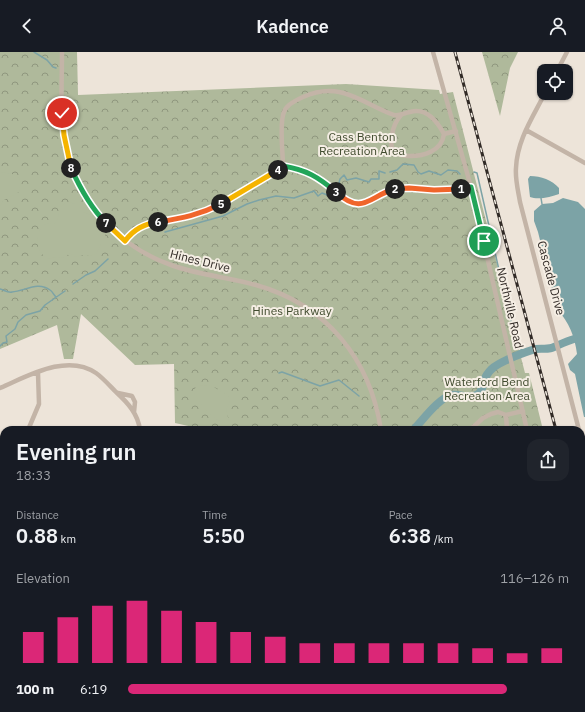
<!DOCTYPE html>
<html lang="en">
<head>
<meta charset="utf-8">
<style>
  body { margin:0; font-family:"IBM Plex Sans",sans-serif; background:#20242c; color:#f1f3f6; height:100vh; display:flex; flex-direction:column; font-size:15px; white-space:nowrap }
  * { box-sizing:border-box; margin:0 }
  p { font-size:13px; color:#9ea1a6 }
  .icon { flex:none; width:22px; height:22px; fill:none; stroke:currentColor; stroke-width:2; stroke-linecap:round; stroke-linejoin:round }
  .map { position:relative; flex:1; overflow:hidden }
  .sheet { position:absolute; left:0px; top:374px; width:585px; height:286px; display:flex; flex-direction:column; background:#171b24; border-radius:12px 12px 0 0; box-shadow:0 1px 3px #0004 }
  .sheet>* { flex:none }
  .controls { position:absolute; left:537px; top:12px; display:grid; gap:8px }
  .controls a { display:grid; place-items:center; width:36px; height:36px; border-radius:8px; background:#171b24; box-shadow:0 1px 3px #0004; font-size:20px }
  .pin { position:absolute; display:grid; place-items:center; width:34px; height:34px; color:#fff; margin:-17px; border:2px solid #fff; border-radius:50%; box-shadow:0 1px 4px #0007 }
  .km { position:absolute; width:20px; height:20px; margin:-10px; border-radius:50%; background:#222; color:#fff; font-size:11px; line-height:20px; text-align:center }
  .round { display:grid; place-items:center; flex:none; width:42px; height:42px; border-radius:12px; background:#20242c }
  .headline { display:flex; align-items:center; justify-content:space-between; height:68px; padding:0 16px }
  h1 { font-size:22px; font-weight:600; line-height:30px }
  .figures { display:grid; grid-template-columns:repeat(3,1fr); gap:6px; height:68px; padding:4px 16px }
  .figures div { display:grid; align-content:center }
  .figures b { font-size:20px; font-weight:600 }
  .figures small { font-size:11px; font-weight:400 }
  .figures p { font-size:11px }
  .chart { height:112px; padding:8px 16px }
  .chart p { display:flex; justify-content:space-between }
  .chart svg { width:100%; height:72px; margin-top:4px; stroke:#db2777; stroke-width:6 }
  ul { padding:0 16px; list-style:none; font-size:13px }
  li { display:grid; grid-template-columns:64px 48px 1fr; align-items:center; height:30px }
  li i { height:10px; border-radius:5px; background:#db2777 }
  header { display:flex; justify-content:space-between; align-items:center; height:52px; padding:0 16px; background:#171b24; font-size:18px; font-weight:600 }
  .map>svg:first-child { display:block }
  .park { fill:url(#park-crowns) }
  .garden { fill:#afb99b }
  .water { fill:#7ca3a6 }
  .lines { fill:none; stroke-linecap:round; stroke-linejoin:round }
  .stream { stroke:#7ca3a6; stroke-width:1.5 }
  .river { stroke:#7ca3a6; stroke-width:8 }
  .minor { stroke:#c3b4a7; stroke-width:4.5 }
  .rail-casing { stroke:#312a26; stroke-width:3 }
  .rail { stroke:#f5eee4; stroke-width:1.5; stroke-dasharray:4.5; stroke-linecap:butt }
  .split-1-casing { stroke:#fff; stroke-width:8 }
  .split-2-casing { stroke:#fff; stroke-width:8 }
  .split-3-casing { stroke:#fff; stroke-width:8 }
  .split-4-casing { stroke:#fff; stroke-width:8 }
  .split-5-casing { stroke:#fff; stroke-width:8 }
  .split-6-casing { stroke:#fff; stroke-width:8 }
  .split-7-casing { stroke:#fff; stroke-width:8 }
  .split-8-casing { stroke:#fff; stroke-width:8 }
  .split-9-casing { stroke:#fff; stroke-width:8 }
  .split-1 { stroke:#22a559; stroke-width:5 }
  .split-2 { stroke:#f0652b; stroke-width:5 }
  .split-3 { stroke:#f0652b; stroke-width:5 }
  .split-4 { stroke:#22a559; stroke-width:5 }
  .split-5 { stroke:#f5b400; stroke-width:5 }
  .split-6 { stroke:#f0652b; stroke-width:5 }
  .split-7 { stroke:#f5b400; stroke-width:5 }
  .split-8 { stroke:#22a559; stroke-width:5 }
  .split-9 { stroke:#f5b400; stroke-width:5 }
  .labels { text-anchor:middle; stroke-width:4; stroke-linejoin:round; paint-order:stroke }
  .park-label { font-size:12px; fill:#404b2e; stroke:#f5eee4 }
  .street-label { font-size:12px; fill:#312a26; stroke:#f5eee4 }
</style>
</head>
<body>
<header><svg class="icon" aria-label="back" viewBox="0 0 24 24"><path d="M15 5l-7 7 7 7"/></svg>Kadence<svg class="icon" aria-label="person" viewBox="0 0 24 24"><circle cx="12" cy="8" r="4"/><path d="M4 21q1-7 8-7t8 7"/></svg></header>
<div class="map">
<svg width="585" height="660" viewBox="0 0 585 660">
  <defs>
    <pattern id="park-crowns" width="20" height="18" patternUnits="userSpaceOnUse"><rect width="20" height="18" fill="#afb99b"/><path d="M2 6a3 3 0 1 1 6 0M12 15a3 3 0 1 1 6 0" fill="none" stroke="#8f977e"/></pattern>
  </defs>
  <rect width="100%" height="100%" fill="#ede4d9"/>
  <!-- park -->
  <path class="park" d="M0 0H77L78 43 346 32 439 38 440 42 453 40 525 321H529L543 378H206L175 371 174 312 135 313 81 262 73 307H64L57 273 0 297Z
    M482 0H518L510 16 500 64Z
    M411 656H511V660H412Z"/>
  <!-- garden -->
  <path class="garden" d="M0 120C14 123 24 120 19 140L4 148 0 154Z
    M68 150 75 152 83 160 90 163 93 166 95 172 103 174 105 181V188L101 192 96 202C92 203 85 205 82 203L76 205 70 201 64 206 57 205 46 207C44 204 40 200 39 197 36 191 38 176 44 173 47 171 51 172 54 172 63 163 54 156 68 150Z
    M210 333 228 343 230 349 226 358 229 369 225 371C210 366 201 353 193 339L197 334Z"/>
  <!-- water -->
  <path class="water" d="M530 124C541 124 552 128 559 136V142C551 145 538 148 530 145L528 127Z
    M563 146 578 150 585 157V365H584L575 322 570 318 568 312 577 302C575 285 569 270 557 257L538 180 534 169V159L542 152 553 151Z"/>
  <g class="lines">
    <!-- stream -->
    <path class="stream" d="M34 0 47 8 53 15 56 16
      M390 120 397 118 403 112 414 113 418 120 421 122 429 119 441 123 448 118 457 119 460 122
      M474 120 477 121 509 262 516 285 523 302
      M337 139 340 127 344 123 347 128 356 126 369 130 371 127H379V119L385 121
      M541 146 542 152
      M165 180 223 164 247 152 259 148 276 144 294 146 314 139 318 144 322 141 330 144 334 143
      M73 232 86 223 95 219 108 207
      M0 237C4 238 8 241 12 240 25 239 38 229 50 238 53 240 53 242 56 245
      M0 294 3 291 7 290 6 284 15 277 18 270 26 263 40 259 45 253 65 239
      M279 321 282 320 320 334 339 328 359 344
      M285 660 289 656
      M423 660 424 656"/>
    <!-- river -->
    <path class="river" d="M413 378C423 368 438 347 451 343 460 341 469 348 478 342 484 338 482 333 485 326 487 322 490 318 494 315 504 308 524 300 536 297 542 296 549 298 554 295 561 292 567 289 574 287
      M491 660 492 656"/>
    <!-- minor -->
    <path class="minor" d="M62 0C62 35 59 72 68 106 82 155 122 196 171 213 198 223 228 225 256 233 327 253 370 307 381 378
      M433 0 471 135 527 378
      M557 19 567 0
      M545 41C533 65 517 88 516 116 515 127 518 138 520 150L579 378
      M401 63C395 70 393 75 392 83 391 89 390 97 395 101 399 103 404 104 407 104 423 105 442 99 444 82
      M526 78 585 111
      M444 82 456 79
      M283 114C283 101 279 71 284 60 286 53 296 48 303 45 341 28 361 51 394 63 400 64 404 61 410 60 426 55 437 69 444 82
      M125 189C142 166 167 170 192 164 213 159 231 146 249 135 260 128 272 121 283 114 299 117 312 122 325 131 333 137 340 147 349 150 369 156 380 140 398 137 407 135 416 137 425 138 441 139 456 138 471 135
      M0 336C28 324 67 301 96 321 103 326 110 334 116 340 128 351 138 362 140 378
      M118 341 132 344 135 350 134 360
      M506 363 507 378
      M28 378 39 352 38 321
      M470 378 483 366 491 362 498 360 506 363 523 359
      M581 384 585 399
      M0 429H4
      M581 469 585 467
      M0 496H4
      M0 553 4 552
      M0 613H4
      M46 656 48 660
      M440 656 442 660
      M556 660V656"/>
    <defs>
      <path id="rail" d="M455 0 556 378
        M581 475 585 496"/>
    </defs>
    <!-- rail casing -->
    <use href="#rail" class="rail-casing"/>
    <!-- rail -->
    <use href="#rail" class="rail"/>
  </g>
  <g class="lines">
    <defs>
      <path id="split-1" d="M461 137 471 135 484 189"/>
      <path id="split-2" d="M395 137 409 136 434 138 461 137"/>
      <path id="split-3" d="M336 140C363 165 370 143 395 137"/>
      <path id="split-4" d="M278 118 283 114C307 118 318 125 336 140"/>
      <path id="split-5" d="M221 152 278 118"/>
      <path id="split-6" d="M158 170C183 166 199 163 221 152"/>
      <path id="split-7" d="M106 171 125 189C134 177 144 172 158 170"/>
      <path id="split-8" d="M71 116C80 136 90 155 106 171"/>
      <path id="split-9" d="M62 61 64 83 71 116"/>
    </defs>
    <!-- split-1 casing -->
    <use href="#split-1" class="split-1-casing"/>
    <!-- split-2 casing -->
    <use href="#split-2" class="split-2-casing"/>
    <!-- split-3 casing -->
    <use href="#split-3" class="split-3-casing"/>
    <!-- split-4 casing -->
    <use href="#split-4" class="split-4-casing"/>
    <!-- split-5 casing -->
    <use href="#split-5" class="split-5-casing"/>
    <!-- split-6 casing -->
    <use href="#split-6" class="split-6-casing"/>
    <!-- split-7 casing -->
    <use href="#split-7" class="split-7-casing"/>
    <!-- split-8 casing -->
    <use href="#split-8" class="split-8-casing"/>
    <!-- split-9 casing -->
    <use href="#split-9" class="split-9-casing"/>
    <!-- split-1 -->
    <use href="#split-1" class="split-1"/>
    <!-- split-2 -->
    <use href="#split-2" class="split-2"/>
    <!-- split-3 -->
    <use href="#split-3" class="split-3"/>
    <!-- split-4 -->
    <use href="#split-4" class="split-4"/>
    <!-- split-5 -->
    <use href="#split-5" class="split-5"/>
    <!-- split-6 -->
    <use href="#split-6" class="split-6"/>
    <!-- split-7 -->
    <use href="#split-7" class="split-7"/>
    <!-- split-8 -->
    <use href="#split-8" class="split-8"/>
    <!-- split-9 -->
    <use href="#split-9" class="split-9"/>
  </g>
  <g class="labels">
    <!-- park labels -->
    <g class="park-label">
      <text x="362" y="89">Cass Benton<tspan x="362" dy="14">Recreation Area</tspan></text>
      <text x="292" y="263">Hines Parkway</text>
      <text x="487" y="334">Waterford Bend<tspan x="487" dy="14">Recreation Area</tspan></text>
    </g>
    <!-- street labels -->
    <g class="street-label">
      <text transform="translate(200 209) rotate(14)" y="4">Hines Drive</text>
      <text transform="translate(551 226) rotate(75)" y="4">Cascade Drive</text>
      <text transform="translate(510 256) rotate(77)" y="4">Northville Road</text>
    </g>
  </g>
</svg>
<div class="controls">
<a><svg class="icon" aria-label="locate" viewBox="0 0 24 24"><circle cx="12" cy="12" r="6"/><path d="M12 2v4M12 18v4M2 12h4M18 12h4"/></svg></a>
</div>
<div class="pin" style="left:484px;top:189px;background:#1e9e55"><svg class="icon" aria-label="arrive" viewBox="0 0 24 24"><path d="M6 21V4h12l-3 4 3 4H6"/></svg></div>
<div class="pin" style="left:62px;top:61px;background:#d93025"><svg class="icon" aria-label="check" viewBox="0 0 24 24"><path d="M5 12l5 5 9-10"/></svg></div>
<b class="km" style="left:461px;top:137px">1</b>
<b class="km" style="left:395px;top:137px">2</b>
<b class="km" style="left:336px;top:140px">3</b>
<b class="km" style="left:278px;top:118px">4</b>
<b class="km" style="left:221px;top:152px">5</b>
<b class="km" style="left:158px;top:170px">6</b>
<b class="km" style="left:106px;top:171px">7</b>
<b class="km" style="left:71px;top:116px">8</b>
<section class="sheet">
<div class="headline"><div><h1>Evening run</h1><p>18:33</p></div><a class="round"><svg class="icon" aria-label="share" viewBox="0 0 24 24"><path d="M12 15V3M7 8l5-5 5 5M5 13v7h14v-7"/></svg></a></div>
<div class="figures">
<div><p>Distance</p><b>0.88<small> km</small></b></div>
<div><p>Time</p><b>5:50</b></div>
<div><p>Pace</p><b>6:38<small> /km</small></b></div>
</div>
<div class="chart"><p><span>Elevation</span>116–126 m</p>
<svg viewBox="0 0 160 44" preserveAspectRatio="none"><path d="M5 44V25M15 44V16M25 44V9M35 44V6M45 44V12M55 44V19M65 44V25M75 44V28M85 44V32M95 44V32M105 44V32M115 44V32M125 44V32M135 44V35M145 44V38M155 44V35"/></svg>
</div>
<ul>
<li><b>100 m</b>6:19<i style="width:86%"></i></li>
</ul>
</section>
</div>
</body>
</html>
